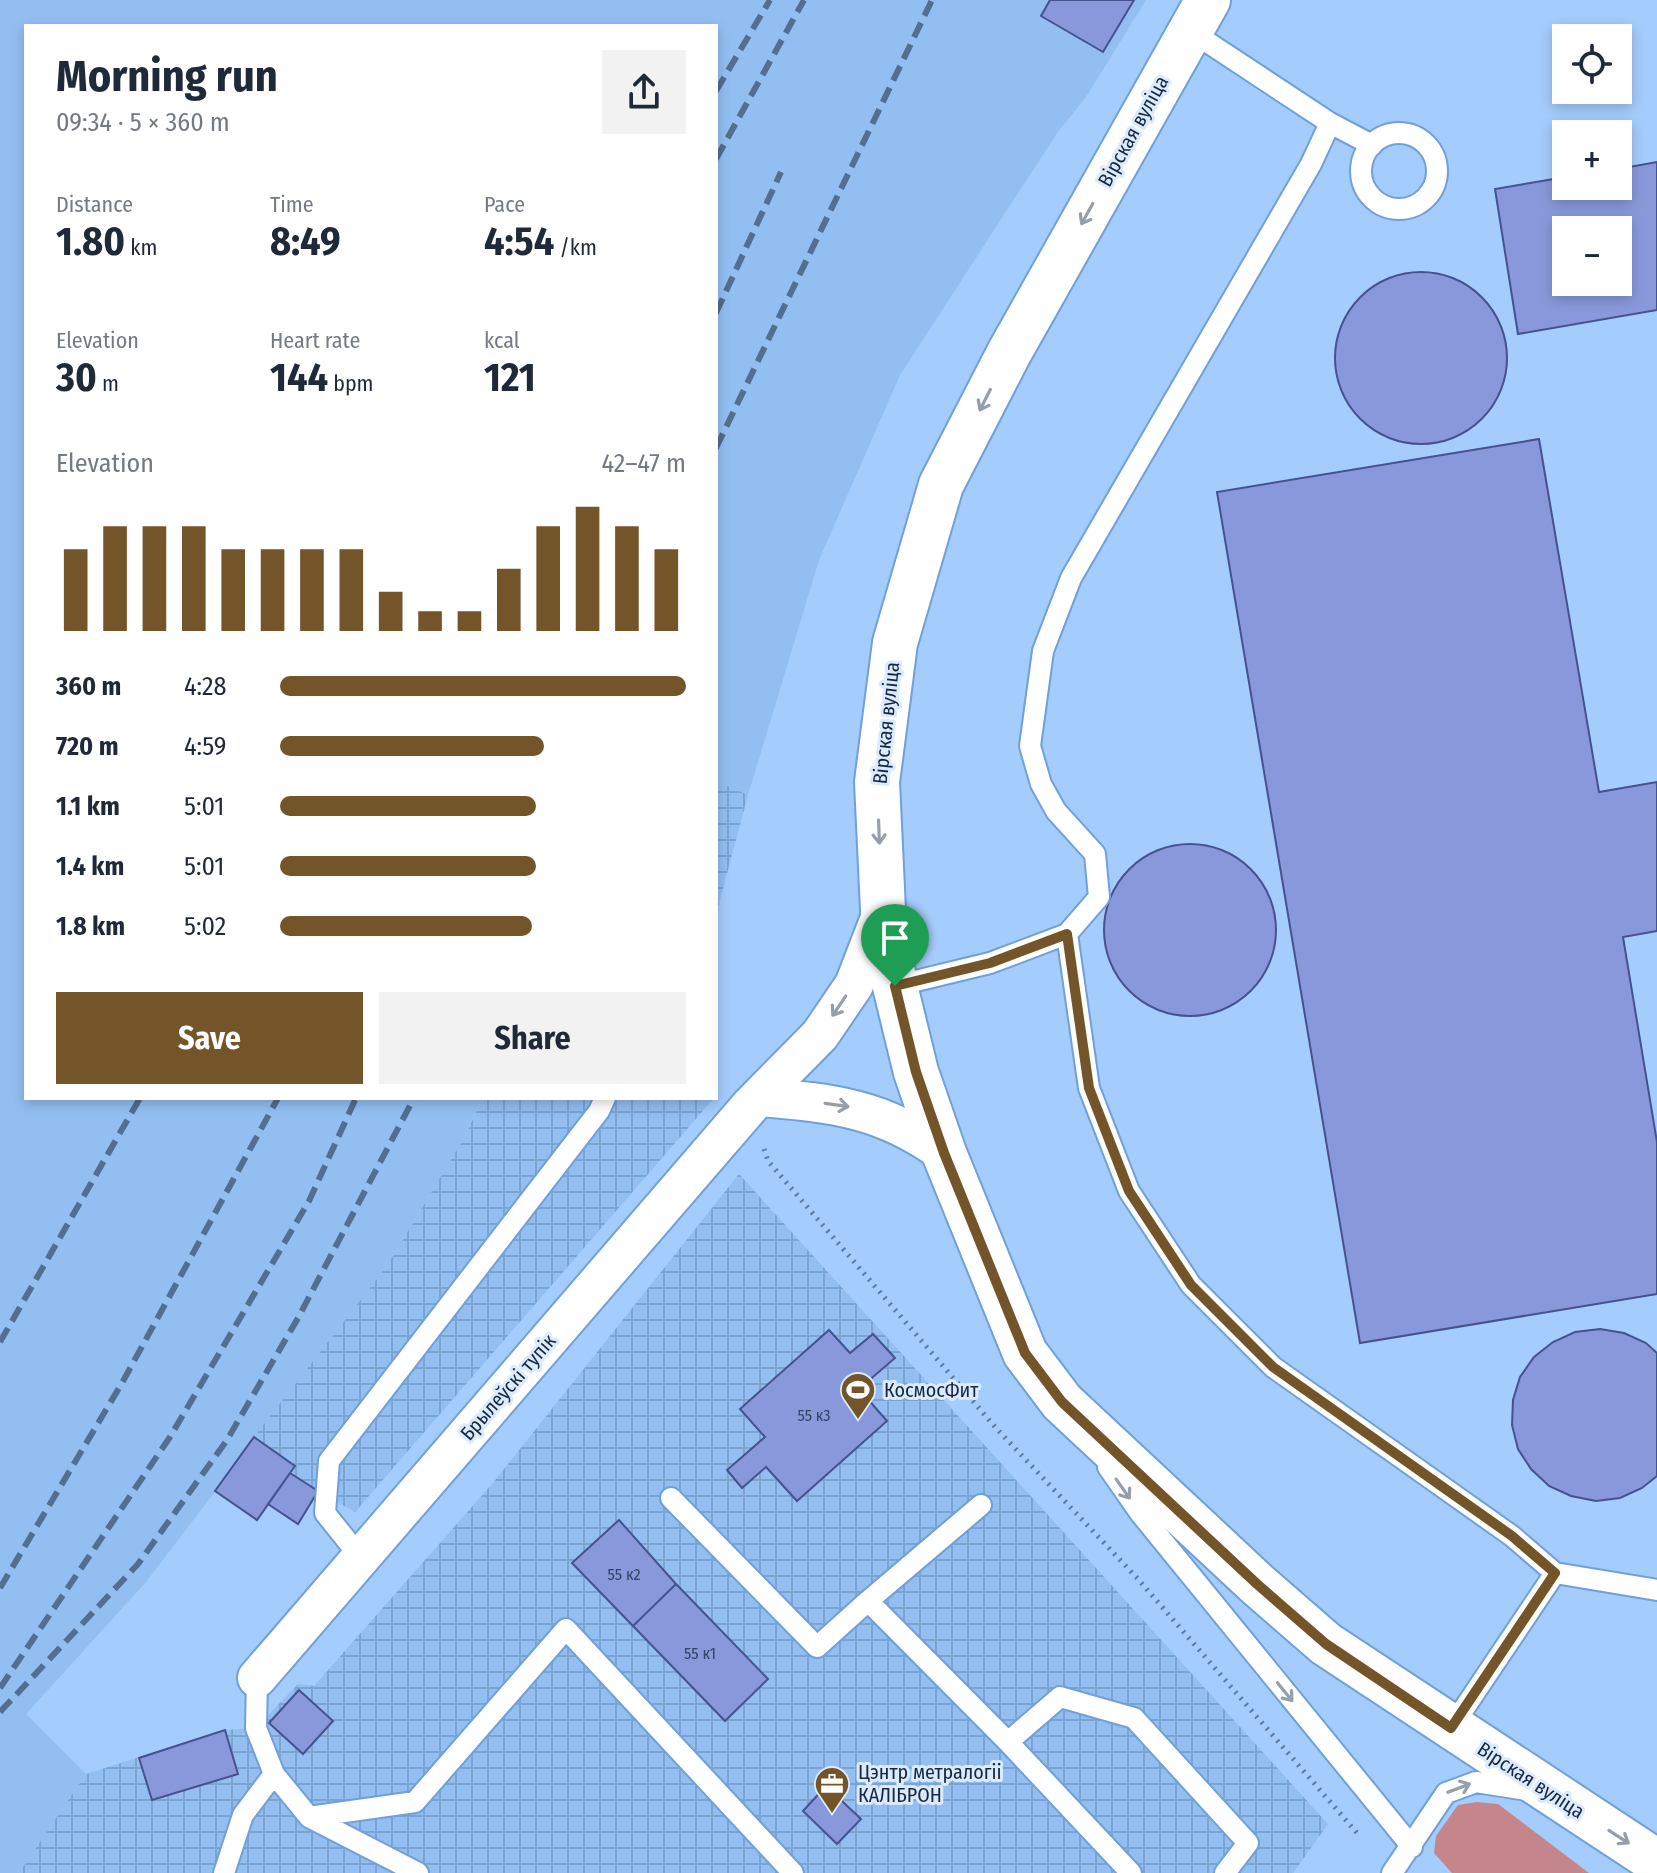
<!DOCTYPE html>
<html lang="en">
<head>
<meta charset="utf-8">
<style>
  body { margin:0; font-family:"Fira Sans Condensed",sans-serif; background:#f2f2f3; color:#1f2937; height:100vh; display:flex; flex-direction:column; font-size:30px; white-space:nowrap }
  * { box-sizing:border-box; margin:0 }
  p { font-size:26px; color:#747a83 }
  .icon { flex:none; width:44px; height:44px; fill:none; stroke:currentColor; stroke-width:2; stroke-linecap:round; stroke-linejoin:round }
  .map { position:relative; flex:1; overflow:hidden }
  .panel { position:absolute; left:24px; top:24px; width:694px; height:1076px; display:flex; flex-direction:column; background:#fff; border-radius:0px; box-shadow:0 4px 12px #0003 }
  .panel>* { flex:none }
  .controls { position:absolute; left:1552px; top:24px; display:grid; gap:16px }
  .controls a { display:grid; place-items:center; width:80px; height:80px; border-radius:0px; background:#fff; box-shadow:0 4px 12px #0003; font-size:40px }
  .pin { position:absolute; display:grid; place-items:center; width:68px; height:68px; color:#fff; margin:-82px -34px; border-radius:50% 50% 50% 0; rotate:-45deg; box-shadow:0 0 8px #0007 }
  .pin .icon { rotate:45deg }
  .round { display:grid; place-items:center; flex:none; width:84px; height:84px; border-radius:0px; background:#f2f2f3 }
  .overview { display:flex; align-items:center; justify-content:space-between; height:136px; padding:0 32px }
  h1 { font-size:44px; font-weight:700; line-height:60px }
  .metrics { display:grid; grid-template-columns:repeat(3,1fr); gap:12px; height:136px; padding:8px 32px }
  .metrics div { display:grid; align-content:center }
  .metrics b { font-size:40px; font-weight:700 }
  .metrics small { font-size:22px; font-weight:400 }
  .metrics p { font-size:22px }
  .chart { height:224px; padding:16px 32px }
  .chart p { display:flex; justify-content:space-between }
  .chart svg { width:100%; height:144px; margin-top:8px; stroke:#74552a; stroke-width:6 }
  .cta { display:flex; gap:16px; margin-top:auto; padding:16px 32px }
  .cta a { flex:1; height:92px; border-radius:0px; background:#74552a; color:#fff; font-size:32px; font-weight:700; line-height:92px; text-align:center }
  .cta a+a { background:#f2f2f3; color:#1f2937 }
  ul { padding:0 32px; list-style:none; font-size:26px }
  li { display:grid; grid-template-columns:128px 96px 1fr; align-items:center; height:60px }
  li i { height:20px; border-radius:10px; background:#74552a }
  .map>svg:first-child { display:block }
  .built { fill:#92bef1 }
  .industrial { fill:url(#industrial-grid) }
  .green { fill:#c4858b }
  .building { fill:#8998db; stroke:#46528f; stroke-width:2; fill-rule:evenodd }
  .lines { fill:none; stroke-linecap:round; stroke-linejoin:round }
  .service-casing { stroke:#6fa0da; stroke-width:24 }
  .minor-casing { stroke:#6fa0da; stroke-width:42 }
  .primary-casing { stroke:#6fa0da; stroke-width:48 }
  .path { stroke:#5e7b9f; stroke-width:5; stroke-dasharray:2 6; stroke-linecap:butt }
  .service { stroke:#fff; stroke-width:20 }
  .minor { stroke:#fff; stroke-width:38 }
  .primary { stroke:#fff; stroke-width:44 }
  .rail { stroke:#526e90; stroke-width:6; stroke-dasharray:16 8; stroke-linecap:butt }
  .oneway { stroke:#969ea9 }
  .route-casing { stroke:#fff; stroke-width:16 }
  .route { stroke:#74552a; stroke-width:10 }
  .labels { text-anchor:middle; stroke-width:6; stroke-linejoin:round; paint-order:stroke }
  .number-label { font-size:16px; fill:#324467 }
  .street-label { font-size:20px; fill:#152840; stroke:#dbebfd }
  .poi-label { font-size:20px; fill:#152840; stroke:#dbebfd; text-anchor:start }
</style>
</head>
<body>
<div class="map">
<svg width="1657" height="1873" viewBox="0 0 1657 1873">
  <defs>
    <pattern id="industrial-grid" width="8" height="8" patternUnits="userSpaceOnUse" patternTransform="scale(2)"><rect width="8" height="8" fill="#92bef1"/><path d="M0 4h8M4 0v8" fill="none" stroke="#7da3d0"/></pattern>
  </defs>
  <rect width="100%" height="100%" fill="#a4ccfc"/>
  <!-- built -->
  <path class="built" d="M0 0H1146L1086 97 1057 133 900 375 819 560 748 795 716 781V26H26V1098H482L467 1133 387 1266 146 1582 26 1714 86 1774 19 1873H0Z"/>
  <!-- industrial -->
  <path class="industrial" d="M716 781 748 795 716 915Z
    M482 1098H714L355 1512 318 1491 298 1524 268 1505 257 1520 215 1491 254 1437 387 1266 467 1133Z
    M739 1174 1328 1824 1293 1873H19L86 1774 225 1730 256 1728 298 1684 314 1686 492 1484Z"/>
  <!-- green -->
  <path class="green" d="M1477 1802 1498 1804 1589 1873H1452L1434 1853 1436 1836 1458 1805Z"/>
  <!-- building -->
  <path class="building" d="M1050 0H1134L1103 52 1041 16Z
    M1657 162V310L1518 334 1495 189 1566 177V186H1618V169ZM1566 230H1618V282H1566Z
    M1335 358a86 86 0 1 1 172 0a86 86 0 1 1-172 0Z
    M1539 439 1599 792 1657 782V931L1623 937 1657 1142V1294L1360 1343 1217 492Z
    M1104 930a86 86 0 1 1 172 0a86 86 0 1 1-172 0Z
    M1600 1329 1624 1333 1646 1343 1657 1353V1476L1642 1488 1620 1498 1596 1501 1571 1496 1549 1486 1531 1469 1518 1449 1512 1425 1513 1400 1520 1377 1534 1357 1553 1342 1575 1332Z
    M829 1330 850 1353 873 1334 895 1358 859 1389 887 1421 797 1501 766 1467 742 1488 727 1470 765 1437 740 1409Z
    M254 1437 295 1466 257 1520 215 1491Z
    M290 1473 318 1491 298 1524 268 1504Z
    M619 1520 676 1584 633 1626 572 1563Z
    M676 1584 768 1679 725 1721 633 1626Z
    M299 1690 333 1721 303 1754 269 1723Z
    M225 1730 238 1774 152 1800 139 1758Z
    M826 1786 861 1819 837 1844 803 1811Z"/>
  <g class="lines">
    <defs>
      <path id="service" d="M1189 30 1330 123 1372 145
        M1361 171a38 38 0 1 1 76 0a38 38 0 1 1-76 0Z
        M1067 934 1089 1088 1129 1191 1191 1285 1273 1367 1512 1536 1555 1573 1657 1590
        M895 986 990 963 1067 934 1099 897 1095 854 1056 811 1041 784 1030 746 1043 651 1071 578 1311 164 1330 123
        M1108 1467 1140 1513 1412 1847
        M671 1498 817 1647 868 1601 1008 1742
        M361 1558 325 1513 329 1461 599 1111 605 1098
        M868 1601 981 1505
        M257 1678 256 1728 274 1774 309 1817 418 1873
        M1451 1728 1555 1573
        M309 1817 415 1802 566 1629 793 1873
        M224 1873 243 1815 274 1774
        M1131 1873 1008 1742 1060 1697 1134 1718 1248 1843 1225 1873
        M1392 1873 1446 1793 1476 1782 1527 1790"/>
      <path id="minor" d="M759 1097C832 1103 883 1108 944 1153
        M257 1678 751 1105 820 1035 854 985 883 910"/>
      <path id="primary" d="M1208 0 1009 353 941 485 895 643 877 782 883 910 895 986 916 1072 944 1153 1025 1353 1062 1402 1257 1584 1326 1644 1657 1862"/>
    </defs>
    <!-- service casing -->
    <use href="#service" class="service-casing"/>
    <!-- minor casing -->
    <use href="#minor" class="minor-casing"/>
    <!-- primary casing -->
    <use href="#primary" class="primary-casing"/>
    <!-- path -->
    <path class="path" d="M764 1149 768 1161 995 1427 1138 1579 1357 1833"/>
    <!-- service -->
    <use href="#service" class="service"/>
    <!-- minor -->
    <use href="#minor" class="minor"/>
    <!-- primary -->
    <use href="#primary" class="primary"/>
    <!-- rail -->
    <path class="rail" d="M716 91 770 0
      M716 159 804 0
      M716 313 781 172
      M716 448 932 0
      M0 1342 140 1098
      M0 1588 122 1383 278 1098
      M0 1688 170 1437 309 1201 356 1098
      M0 1712 138 1564 227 1440 298 1318 414 1098"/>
  </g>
  <!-- one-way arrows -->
  <defs><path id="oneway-shaft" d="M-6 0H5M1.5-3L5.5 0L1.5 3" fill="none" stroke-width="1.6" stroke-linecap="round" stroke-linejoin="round" transform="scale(2)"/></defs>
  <g class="oneway">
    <use href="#oneway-shaft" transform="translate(1087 214) rotate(119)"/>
    <use href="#oneway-shaft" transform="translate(985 400) rotate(117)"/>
    <use href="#oneway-shaft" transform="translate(879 832) rotate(88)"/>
    <use href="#oneway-shaft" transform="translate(839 1006) rotate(124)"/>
    <use href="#oneway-shaft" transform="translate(837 1105) rotate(8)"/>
    <use href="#oneway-shaft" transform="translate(1123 1489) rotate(55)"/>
    <use href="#oneway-shaft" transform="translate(1285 1692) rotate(51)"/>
    <use href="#oneway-shaft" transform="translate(1459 1788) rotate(-21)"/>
    <use href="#oneway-shaft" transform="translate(1619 1837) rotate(33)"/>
  </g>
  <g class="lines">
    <defs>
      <path id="route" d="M1067 934 1089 1088 1129 1191 1191 1285 1273 1367 1512 1536 1555 1573 1451 1728 1326 1644 1257 1584 1062 1402 1025 1353 944 1153 916 1072 895 986 990 963Z"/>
    </defs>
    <!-- route casing -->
    <use href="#route" class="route-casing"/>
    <!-- route -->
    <use href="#route" class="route"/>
  </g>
  <!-- icons -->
  <defs>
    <symbol id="stadium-pin" viewBox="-11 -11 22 30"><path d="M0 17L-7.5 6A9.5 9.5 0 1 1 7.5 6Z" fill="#74552a" stroke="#dbebfd"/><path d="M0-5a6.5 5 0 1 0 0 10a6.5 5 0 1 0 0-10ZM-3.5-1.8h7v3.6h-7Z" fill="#fff"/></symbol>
    <symbol id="office-pin" viewBox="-11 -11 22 30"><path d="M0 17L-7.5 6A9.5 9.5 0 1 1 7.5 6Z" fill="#74552a" stroke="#dbebfd"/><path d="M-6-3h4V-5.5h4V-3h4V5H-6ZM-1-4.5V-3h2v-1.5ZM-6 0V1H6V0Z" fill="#fff"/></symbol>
  </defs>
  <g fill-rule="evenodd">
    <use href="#stadium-pin" x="838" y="1370" width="40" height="54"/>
    <use href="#office-pin" x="812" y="1764" width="40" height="54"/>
  </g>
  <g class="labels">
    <!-- number labels -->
    <g class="number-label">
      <text x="814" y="1421">55 к3</text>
      <text x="624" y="1580">55 к2</text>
      <text x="700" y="1659">55 к1</text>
    </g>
    <!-- street labels -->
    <g class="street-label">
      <text transform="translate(1133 131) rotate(-61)" y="7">Вірская вуліца</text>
      <text transform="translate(886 723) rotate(-84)" y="7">Вірская вуліца</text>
      <text transform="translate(508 1387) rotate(-49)" y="7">Брылеўскі тупік</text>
      <text transform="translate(1531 1780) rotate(33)" y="7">Вірская вуліца</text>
    </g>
    <!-- poi labels -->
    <g class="poi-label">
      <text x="884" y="1397">КосмосФит</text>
      <text x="858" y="1779">Цэнтр метралогіі<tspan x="858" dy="23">КАЛIБРОН</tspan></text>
    </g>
  </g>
</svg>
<div class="controls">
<a><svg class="icon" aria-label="locate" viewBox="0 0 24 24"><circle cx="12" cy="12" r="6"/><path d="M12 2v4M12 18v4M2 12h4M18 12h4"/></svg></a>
<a>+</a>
<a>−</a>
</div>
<div class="pin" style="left:895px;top:986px;background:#1e9e55"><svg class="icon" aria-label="arrive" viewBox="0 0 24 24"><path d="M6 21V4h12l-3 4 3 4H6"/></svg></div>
<section class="panel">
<div class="overview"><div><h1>Morning run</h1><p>09:34 · 5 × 360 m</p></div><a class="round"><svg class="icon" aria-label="share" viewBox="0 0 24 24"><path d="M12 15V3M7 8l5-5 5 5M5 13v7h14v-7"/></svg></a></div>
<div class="metrics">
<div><p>Distance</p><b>1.80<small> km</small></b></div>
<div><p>Time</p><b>8:49</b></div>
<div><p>Pace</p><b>4:54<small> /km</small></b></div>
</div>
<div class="metrics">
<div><p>Elevation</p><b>30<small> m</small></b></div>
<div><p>Heart rate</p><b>144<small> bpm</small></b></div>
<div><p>kcal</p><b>121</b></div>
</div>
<div class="chart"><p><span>Elevation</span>42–47 m</p>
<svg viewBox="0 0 160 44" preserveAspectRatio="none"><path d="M5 44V19M15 44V12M25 44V12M35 44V12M45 44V19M55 44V19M65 44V19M75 44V19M85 44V32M95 44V38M105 44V38M115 44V25M125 44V12M135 44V6M145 44V12M155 44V19"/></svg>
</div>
<ul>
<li><b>360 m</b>4:28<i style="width:100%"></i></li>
<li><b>720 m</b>4:59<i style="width:65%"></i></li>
<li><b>1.1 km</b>5:01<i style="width:63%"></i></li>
<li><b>1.4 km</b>5:01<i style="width:63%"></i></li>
<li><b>1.8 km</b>5:02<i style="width:62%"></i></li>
</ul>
<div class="cta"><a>Save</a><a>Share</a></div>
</section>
</div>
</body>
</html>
